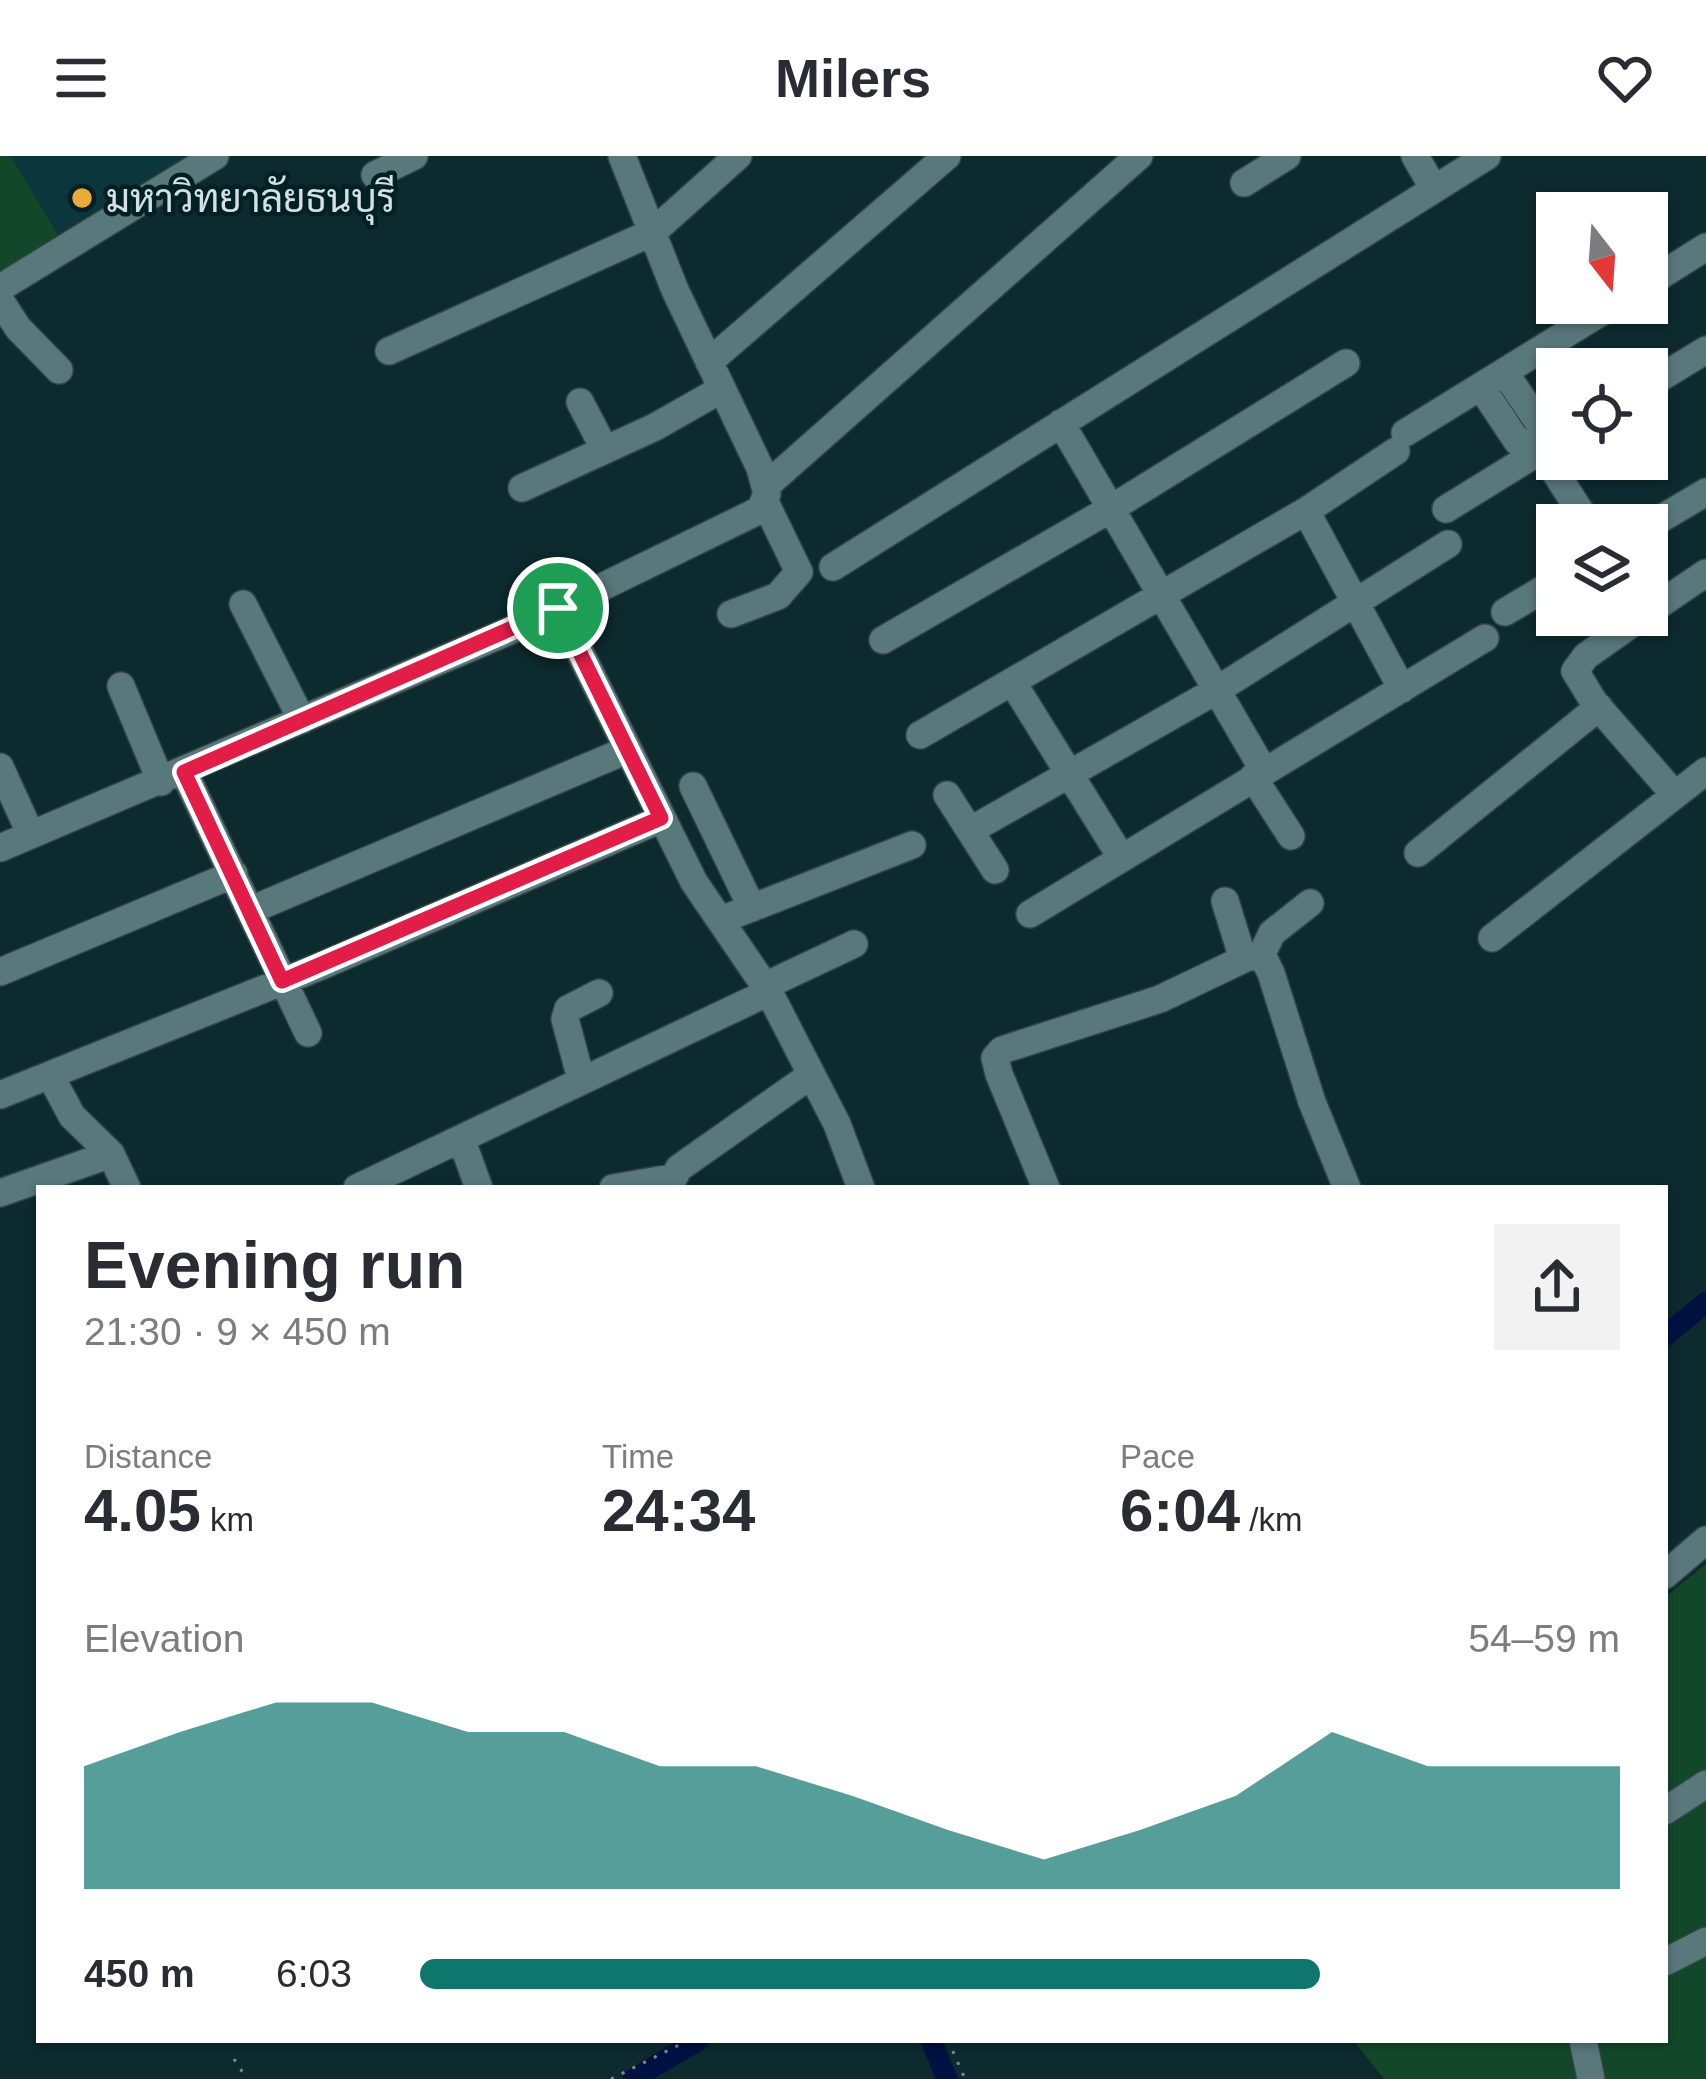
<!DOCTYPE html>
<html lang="en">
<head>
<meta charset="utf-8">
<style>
  body { margin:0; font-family:Helvetica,Sarabun,sans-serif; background:#f2f2f3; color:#2b2b33; height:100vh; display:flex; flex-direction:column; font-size:45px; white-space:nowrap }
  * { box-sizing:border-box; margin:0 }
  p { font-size:39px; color:#7c7c81 }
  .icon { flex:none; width:66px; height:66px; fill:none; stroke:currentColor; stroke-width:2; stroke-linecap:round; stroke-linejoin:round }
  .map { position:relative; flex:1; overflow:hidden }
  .panel { position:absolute; left:36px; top:1029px; width:1632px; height:858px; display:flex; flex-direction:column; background:#fff; border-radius:0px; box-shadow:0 3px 9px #0004 }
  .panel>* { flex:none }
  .needle { width:78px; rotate:163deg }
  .tools { position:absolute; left:1536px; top:36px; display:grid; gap:24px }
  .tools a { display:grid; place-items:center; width:132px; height:132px; border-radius:0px; background:#fff; box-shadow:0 3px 9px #0004; font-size:60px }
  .pin { position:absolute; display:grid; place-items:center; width:102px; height:102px; color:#fff; margin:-51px; border:6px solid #fff; border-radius:50%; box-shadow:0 3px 12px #0007 }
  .round { display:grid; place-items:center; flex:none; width:126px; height:126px; border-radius:0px; background:#f2f2f3 }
  .headline { display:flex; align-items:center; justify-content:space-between; height:204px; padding:0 48px }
  h1 { font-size:66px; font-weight:700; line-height:90px }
  .figures { display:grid; grid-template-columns:repeat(3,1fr); gap:18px; height:204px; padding:12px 48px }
  .figures div { display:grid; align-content:center }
  .figures b { font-size:60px; font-weight:700 }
  .figures small { font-size:33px; font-weight:400 }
  .figures p { font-size:33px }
  .chart { height:336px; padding:24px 48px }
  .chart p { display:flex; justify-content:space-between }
  .chart svg { width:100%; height:216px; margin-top:12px; fill:#0f766e; opacity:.7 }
  ul { padding:0 48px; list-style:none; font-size:39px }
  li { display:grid; grid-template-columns:192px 144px 1fr; align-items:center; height:90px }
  li i { height:30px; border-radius:15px; background:#0f766e }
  header { display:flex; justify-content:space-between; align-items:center; height:156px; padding:0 48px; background:#fff; font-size:54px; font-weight:700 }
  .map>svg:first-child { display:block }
  .built { fill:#0b363b }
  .green { fill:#13472a }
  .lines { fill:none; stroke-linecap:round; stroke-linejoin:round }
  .canal { stroke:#001142; stroke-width:21 }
  .minor-casing { stroke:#324447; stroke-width:30 }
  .path { stroke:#788e91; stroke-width:3; stroke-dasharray:3 9; stroke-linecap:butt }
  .minor { stroke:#59787c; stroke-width:27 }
  .route-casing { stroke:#fff; stroke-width:24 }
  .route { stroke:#e11d48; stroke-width:15 }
  .poi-dot { fill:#eaaa39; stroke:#032024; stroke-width:4.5 }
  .labels { text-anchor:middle; stroke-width:9; stroke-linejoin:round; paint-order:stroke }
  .poi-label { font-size:39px; fill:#d1e1e4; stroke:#032024; text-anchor:start }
</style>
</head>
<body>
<header><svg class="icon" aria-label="menu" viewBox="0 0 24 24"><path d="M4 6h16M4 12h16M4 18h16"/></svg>Milers<svg class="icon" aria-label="heart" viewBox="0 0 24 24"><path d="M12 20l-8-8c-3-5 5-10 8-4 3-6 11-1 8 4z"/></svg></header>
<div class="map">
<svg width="1706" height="1923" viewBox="0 0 1706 1923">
  <rect width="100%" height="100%" fill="#0d2a2e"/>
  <!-- built -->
  <path class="built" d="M11 0H200L59 81Z"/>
  <!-- green -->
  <path class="green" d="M0 0H11L59 81 0 118Z
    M1706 1408V1923H1384L1353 1884H1665V1441Z"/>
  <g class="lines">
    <!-- canal -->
    <path class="canal" d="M1665 1180 1706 1146
      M931 1884 947 1923
      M633 1923 699 1884"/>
    <defs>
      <path id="minor" d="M1415 0 1434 33
        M375 19 414 0
        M1244 27 1287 0
        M1647 128 1706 91
        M0 132 215 0
        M0 144 18 172 59 214
        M389 195 653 76 738 0
        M709 206 947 0
        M1647 230 1706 194
        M1481 231 1517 285 1537 288 1541 270 1505 217
        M580 246 605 294
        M1061 267 1264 615
        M1405 277 1616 147
        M1537 288 1589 369
        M766 330 1139 0
        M522 332 655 271 720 234
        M1446 353 1553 287
        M1306 355 1402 533
        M1647 371 1706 336
        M833 411 1487 0
        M243 448 302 564
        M558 452 694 726 769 836 837 968 861 1032
        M1505 456 1557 425
        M1647 457 1706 417
        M731 458 778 440 799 416 765 346
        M1644 459 1586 500 1575 515 1594 546 1675 639
        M883 484 1112 352 1346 207
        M1013 527 1121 701
        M121 530 161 626
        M920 579 1306 355 1396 295
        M0 611 31 679
        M184 616 308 877
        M1253 621 1291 680
        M693 630 752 752
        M947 639 995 714
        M971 674 1217 534 1448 388
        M0 692 526 468 760 354 767 338 760 312 675 134 622 0
        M1418 697 1599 551
        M1225 745 1243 803
        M251 754 627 594
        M1030 758 1485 482
        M721 764 912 689
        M1492 782 1706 615
        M1260 802 1272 777 1310 747
        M0 816 234 718
        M765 830 854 788
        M50 919 72 960 111 998 127 1032
        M581 923 565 863 568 853 599 837
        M0 939 321 810 661 663
        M462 985 479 1032
        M357 1032 769 836
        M613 1032 671 1022
        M668 1032 679 1012 811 919
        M1046 1032 999 918 995 902 1002 894 1160 843 1250 800 1264 803 1271 817 1312 946 1347 1032
        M0 1037 111 998
        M1665 1419 1706 1384
        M1665 1655 1706 1628
        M1665 1806 1706 1785
        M1583 1884 1591 1923"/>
    </defs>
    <!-- minor casing -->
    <use href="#minor" class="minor-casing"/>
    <!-- path -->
    <path class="path" d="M948 1884 965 1923
      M234 1903 247 1923
      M611 1923 689 1884"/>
    <!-- minor -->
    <use href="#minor" class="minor"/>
  </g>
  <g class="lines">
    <defs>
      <path id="route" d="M558 452 661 662 282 825 184 616Z"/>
    </defs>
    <!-- route casing -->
    <use href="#route" class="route-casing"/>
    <!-- route -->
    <use href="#route" class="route"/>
  </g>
  <!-- markers -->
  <circle class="poi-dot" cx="82" cy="42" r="12"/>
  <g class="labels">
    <!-- poi labels -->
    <g class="poi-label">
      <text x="106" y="56">มหาวิทยาลัยธนบุรี</text>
    </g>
  </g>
</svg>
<div class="tools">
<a><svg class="needle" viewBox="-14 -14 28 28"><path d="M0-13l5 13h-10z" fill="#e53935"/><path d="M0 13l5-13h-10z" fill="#7c7c81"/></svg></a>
<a><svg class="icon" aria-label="locate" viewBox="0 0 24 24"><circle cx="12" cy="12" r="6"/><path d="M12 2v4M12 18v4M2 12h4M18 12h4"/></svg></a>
<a><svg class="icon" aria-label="layers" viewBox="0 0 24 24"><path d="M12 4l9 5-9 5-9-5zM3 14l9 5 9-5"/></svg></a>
</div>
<div class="pin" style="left:558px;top:452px;background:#1e9e55"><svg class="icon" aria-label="arrive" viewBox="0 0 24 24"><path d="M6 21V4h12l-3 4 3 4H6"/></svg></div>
<section class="panel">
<div class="headline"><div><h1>Evening run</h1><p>21:30 · 9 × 450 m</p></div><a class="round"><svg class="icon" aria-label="share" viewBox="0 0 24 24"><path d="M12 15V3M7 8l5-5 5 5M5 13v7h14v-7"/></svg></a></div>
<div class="figures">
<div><p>Distance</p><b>4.05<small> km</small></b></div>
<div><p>Time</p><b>24:34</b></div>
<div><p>Pace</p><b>6:04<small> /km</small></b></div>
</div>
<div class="chart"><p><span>Elevation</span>54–59 m</p>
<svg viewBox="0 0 160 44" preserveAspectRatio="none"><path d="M0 44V19L10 12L20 6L30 6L40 12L50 12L60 19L70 19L80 25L90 32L100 38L110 32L120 25L130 12L140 19L150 19L160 19V44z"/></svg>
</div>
<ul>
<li><b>450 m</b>6:03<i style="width:75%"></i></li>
</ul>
</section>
</div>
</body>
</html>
